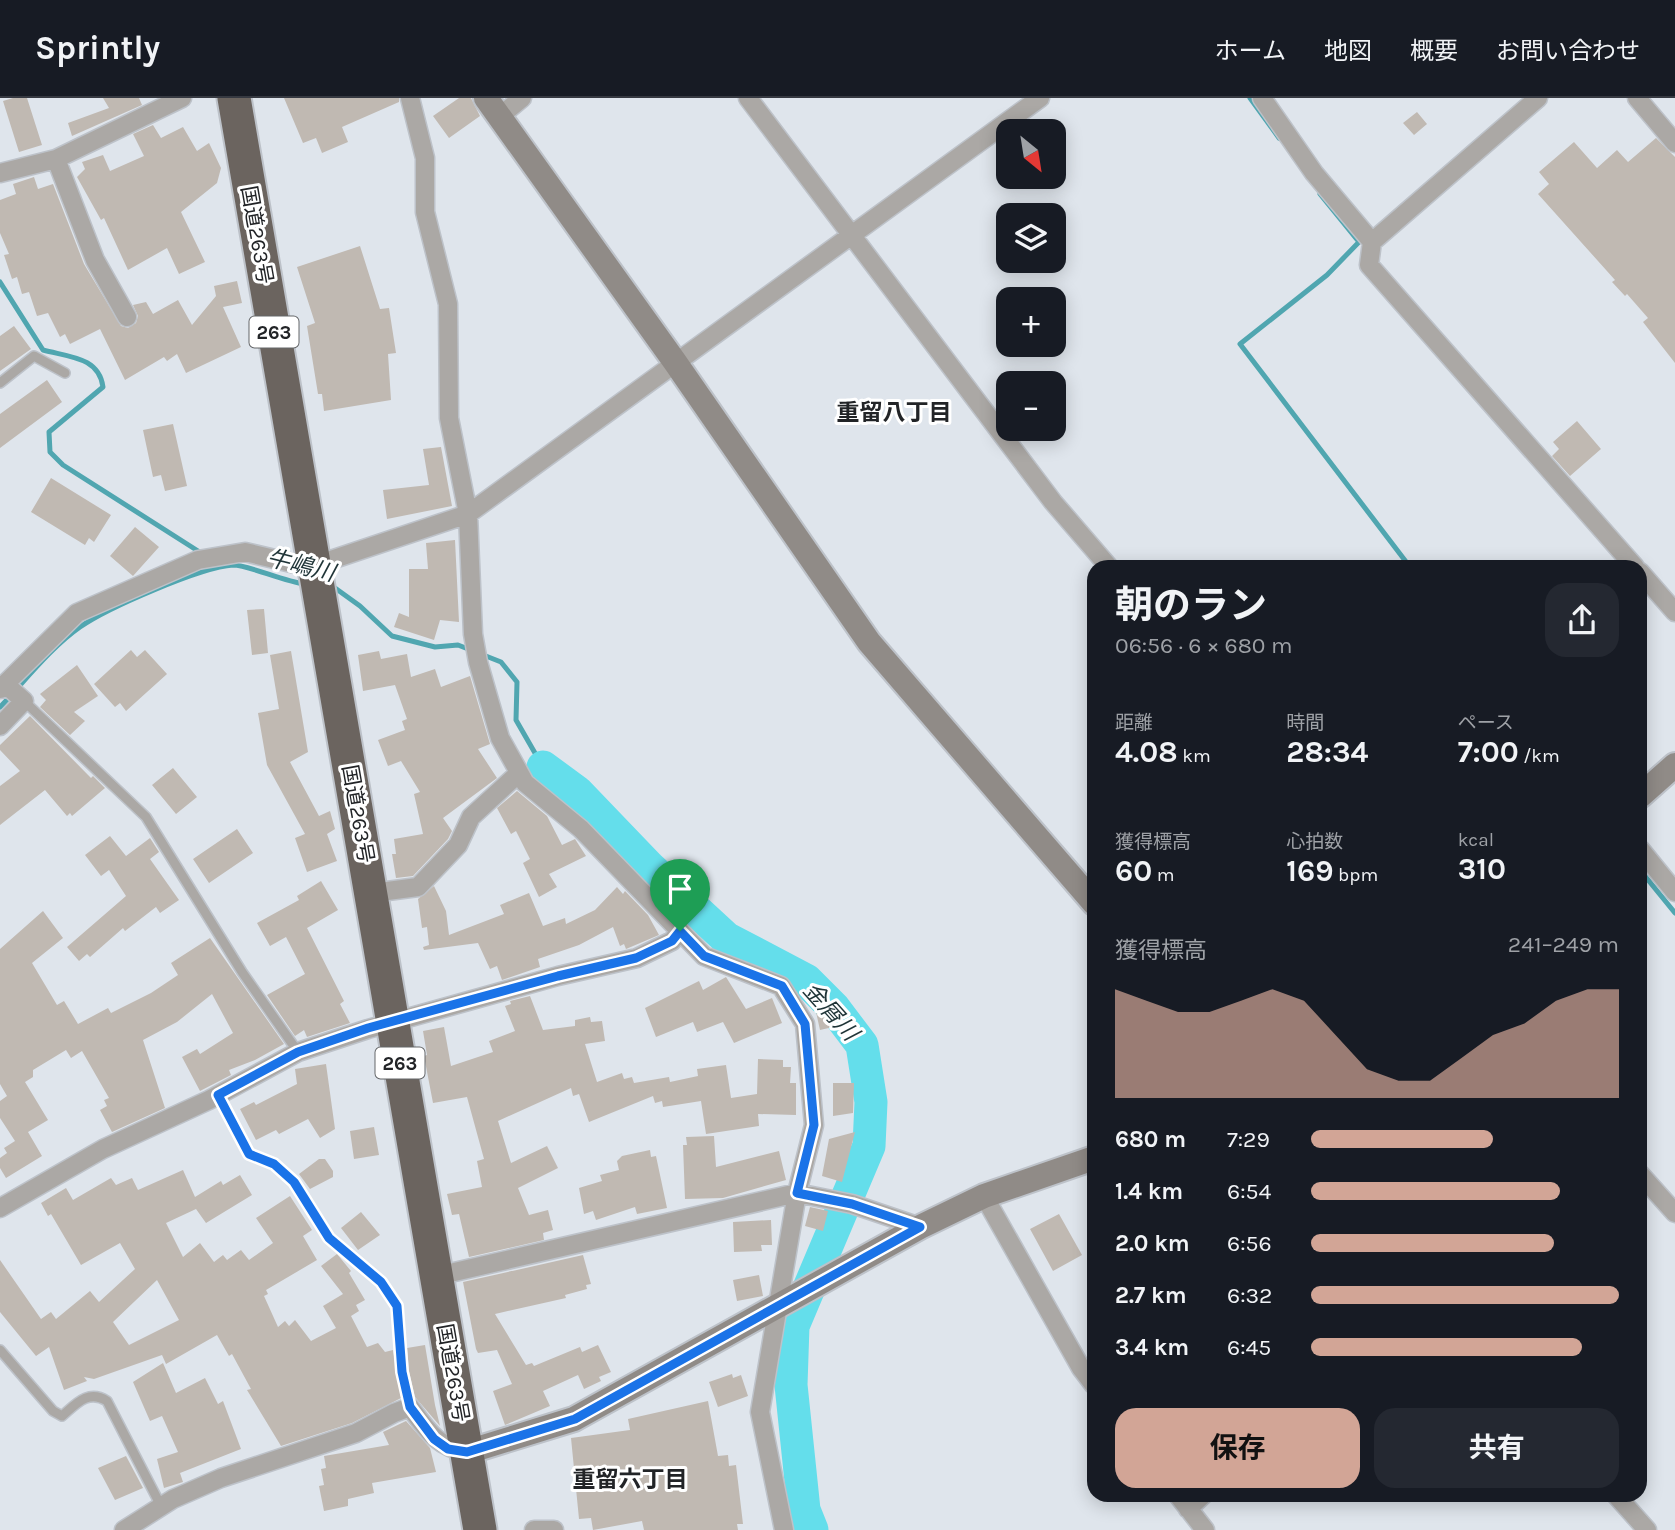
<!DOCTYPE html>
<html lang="ja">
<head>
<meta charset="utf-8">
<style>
  body { margin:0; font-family:Karla,"Noto Sans JP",sans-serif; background:#242831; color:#f1f3f6; height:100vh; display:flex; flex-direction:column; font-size:26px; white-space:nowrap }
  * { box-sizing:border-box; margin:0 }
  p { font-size:23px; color:#9ea1a6 }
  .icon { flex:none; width:38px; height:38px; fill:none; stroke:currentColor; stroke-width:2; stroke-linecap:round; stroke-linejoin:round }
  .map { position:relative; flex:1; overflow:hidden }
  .panel { position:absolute; left:1087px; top:462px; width:560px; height:942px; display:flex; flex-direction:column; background:#171b24; border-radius:21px; box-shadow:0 4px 18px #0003 }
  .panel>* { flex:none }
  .needle { width:46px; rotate:150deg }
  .controls { position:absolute; left:996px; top:21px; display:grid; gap:14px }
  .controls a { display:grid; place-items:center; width:70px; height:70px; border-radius:14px; background:#171b24; box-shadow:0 4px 18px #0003; font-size:35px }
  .pin { position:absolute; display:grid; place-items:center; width:60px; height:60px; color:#fff; margin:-72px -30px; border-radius:50% 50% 50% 0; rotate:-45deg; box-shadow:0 0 7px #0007 }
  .pin .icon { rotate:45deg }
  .round { display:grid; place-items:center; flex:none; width:74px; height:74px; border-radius:21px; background:#242831 }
  .headline { display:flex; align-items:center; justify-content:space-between; height:119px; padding:0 28px }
  h1 { font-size:38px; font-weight:700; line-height:52px }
  .stats { display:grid; grid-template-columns:repeat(3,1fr); gap:10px; height:119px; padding:7px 28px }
  .stats div { display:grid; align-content:center }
  .stats b { font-size:30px; font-weight:700 }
  .stats small { font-size:19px; font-weight:400 }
  .stats p { font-size:19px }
  .chart { height:196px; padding:14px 28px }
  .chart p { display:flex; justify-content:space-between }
  .chart svg { width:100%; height:126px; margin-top:7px; fill:#d2a596; opacity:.7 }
  .action { display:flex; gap:14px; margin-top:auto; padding:14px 28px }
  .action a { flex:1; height:80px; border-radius:21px; background:#d2a596; color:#111; font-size:28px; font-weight:700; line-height:80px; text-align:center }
  .action a+a { background:#242831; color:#f1f3f6 }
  ul { padding:0 28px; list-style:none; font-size:23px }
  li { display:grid; grid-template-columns:112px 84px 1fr; align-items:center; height:52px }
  li i { height:18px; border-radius:9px; background:#d2a596 }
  header { display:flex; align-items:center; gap:42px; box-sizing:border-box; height:98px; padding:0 35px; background:#171b24; border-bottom:2px solid #363941 }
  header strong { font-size:33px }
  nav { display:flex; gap:38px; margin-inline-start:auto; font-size:24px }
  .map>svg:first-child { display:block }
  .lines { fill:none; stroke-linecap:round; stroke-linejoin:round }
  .stream { stroke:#50a6b0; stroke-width:5 }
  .river { stroke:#64deeb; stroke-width:33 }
  .building { fill:#c0b9b2; fill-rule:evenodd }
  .lane-casing { stroke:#bdc2c9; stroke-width:12 }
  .street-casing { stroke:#bdc2c9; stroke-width:21 }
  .secondary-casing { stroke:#bdc2c9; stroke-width:28 }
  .highway-casing { stroke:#bdc2c9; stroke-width:37 }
  .lane { stroke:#aba8a5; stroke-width:9 }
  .street { stroke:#aba8a5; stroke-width:18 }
  .secondary { stroke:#908b87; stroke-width:24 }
  .highway { stroke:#6b645f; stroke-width:33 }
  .route-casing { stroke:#fff; stroke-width:14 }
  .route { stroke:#1a73e8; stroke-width:9 }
  .labels { text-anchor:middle; stroke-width:6; stroke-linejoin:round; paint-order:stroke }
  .shield { fill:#fff; stroke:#646668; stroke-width:2 }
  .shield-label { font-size:19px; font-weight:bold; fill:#222427 }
  .street-label { font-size:21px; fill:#222427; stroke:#fff }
  .neighbourhood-label { font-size:23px; font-weight:bold; fill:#222427; stroke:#fff }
  .water-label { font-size:23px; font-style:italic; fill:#1f3437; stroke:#fff }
</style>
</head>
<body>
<header>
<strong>Sprintly</strong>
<nav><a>ホーム</a><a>地図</a><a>概要</a><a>お問い合わせ</a></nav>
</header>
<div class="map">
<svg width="1675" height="1432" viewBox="0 0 1675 1432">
  <rect width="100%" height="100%" fill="#dfe5ec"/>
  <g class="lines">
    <!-- stream -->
    <path class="stream" d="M1250 0 1279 40
      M1320 96 1359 144 1327 177 1240 246 1410 469
      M0 184 43 252C69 259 99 259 103 289L49 334 50 354 63 367 198 453
      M329 489 335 490 360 508 392 538 435 549 458 547 501 564 517 584 516 622 543 669
      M0 609C25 583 50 550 80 529 107 510 201 469 233 467 249 467 284 484 305 486
      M1640 772 1675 815"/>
    <!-- river -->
    <path class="river" d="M543 669 577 694 649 769 726 840 806 882 834 910 862 947 871 1004 869 1048 793 1228 791 1287 804 1412 812 1432"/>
  </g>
  <!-- building -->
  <path class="building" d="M13 0H27L42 47 19 54 3 3Z
    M103 0H139L142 7 72 38 68 25 109 10Z
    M284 0H399V4L342 29 348 44 322 55 316 40 303 45Z
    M459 0H471L480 18 449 40 433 18Z
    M1417 14 1427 26 1414 37 1403 25Z
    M153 27 161 40 183 29 197 53 209 45 221 70 217 85 181 114 205 164 179 176 167 150 128 172 104 120 101 122 77 79 85 71 82 64 103 57 110 73 144 58 133 36Z
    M1656 40 1675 59V265L1643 224 1648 220 1627 196 1625 198 1612 184 1615 182 1538 96 1549 86 1539 74 1574 44 1597 70 1617 52 1628 64Z
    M34 79 38 91 53 86 84 166 121 228 128 230 136 225 138 218 133 207 146 204 153 216 178 202 192 227 216 198 214 188 237 183 242 205 223 209 241 249 186 275 177 256 167 263 164 259 125 282 100 231 70 246 65 236 60 239 48 215 37 218 29 194 22 196 17 179 12 181 4 157 9 156 0 135V102L16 96 13 86Z
    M360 148 380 211 389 210 396 255 388 256 391 302 324 313 322 296H318L307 228 315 225 297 169Z
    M14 228 31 251 0 273V238Z
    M47 282 62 304 0 350V316Z
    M1577 323 1601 351 1570 378 1552 358 1559 351 1553 344Z
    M173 326 187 388 165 393 161 377 153 379 143 332Z
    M441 349 452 408 387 421 383 392 429 387 423 351Z
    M51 380 111 417 94 444 89 440 85 447 31 414Z
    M135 429 159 449 133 478 110 458Z
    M455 442 459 524 440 522 434 542 394 529 399 515 409 519V471H428L426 445Z
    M264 511 268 555 252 557 247 512Z
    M131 552 137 559 145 552 167 576 126 613 120 605 115 609 94 586Z
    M291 553 308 654 290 664 319 718 330 713 335 731 327 736 337 763 307 774 295 740 305 736 267 667 258 615 279 611 270 557Z
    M379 553 381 561 407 556 411 579 435 571 441 589 470 578 490 646 478 651 497 680 443 720 452 733 448 741 413 778 396 780 392 756H396L394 741 423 736 414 696 420 694 401 663 388 668 378 642 405 632 402 623 407 621 395 587 363 593 358 557Z
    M77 567 98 598 74 614 85 623 70 637 40 609 46 602 40 596Z
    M30 618 91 680 93 678 105 690 72 718 70 715 67 718 45 692 0 727V688L20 673 0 652V647Z
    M173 670 197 699 176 716 152 687Z
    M517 693 547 718 562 747 575 741 586 758 549 776 557 789 539 799 523 765 530 761 516 733 511 736 497 710Z
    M237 731 253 755 209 785 193 761Z
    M110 738 126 758 150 740 159 754 150 761 179 802 160 815 156 809 125 833 123 830 90 859 87 856 79 863 67 849 126 798 109 772 101 778 85 757Z
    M321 783 338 812 307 830 344 903 340 906 350 925 307 939 304 932 295 938 267 897 305 876 286 839 270 848 257 825 299 802 297 798Z
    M434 788 446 813 449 837 504 816 500 807 529 795 543 828 565 820 566 826 595 812 617 789 623 796 625 793 648 817 659 837 626 851 624 846 620 848 613 829 579 847 538 861 540 869 502 882 497 868 490 871 478 845 424 852 423 849 429 847 427 829 422 830 418 801Z
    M43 813 63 840 32 865 57 907 64 903 78 926 108 910 111 915 151 895 178 877 171 865 210 840 284 946 255 962 229 972 231 977 200 993 182 959 197 951 200 956 233 935 212 896 177 924 143 942 165 1010 112 1034 100 1012 107 1008 104 1002 109 1000 82 953 71 960 66 952 33 972V979L25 984 48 1022 28 1034 42 1058 6 1080 0 1070V1060L7 1055 4 1050 15 1043 0 1020V1003L7 998 0 986V851Z
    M726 879 746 911 772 900 782 925 734 945 723 924 697 934 693 924 656 939 645 910 699 883 703 892Z
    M530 898 543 932 575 928V922L590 919 591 924 602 923 605 943 585 946 597 984 622 975 624 981 632 979 634 985 669 979 670 984 698 978 697 971 726 967 731 1000 757 996 758 961 783 962V969H791L790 985H796V1017L758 1016 759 1028 706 1036 701 1003 663 1009 662 1003 655 1005 653 998 589 1024 579 996 573 998 571 990 498 1023 511 1065 547 1048 558 1070 518 1090 529 1117 548 1112 553 1132 543 1135 544 1142 469 1159 459 1116 452 1117 447 1096 482 1089 477 1063 484 1061 467 999 433 1005 424 958 427 957 423 933 444 929 451 968 493 954 489 943 515 933 505 908 511 906 510 903Z
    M832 913 833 929 820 932 816 914Z
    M326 966 335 1031 320 1040 308 1021 279 1036 276 1032 256 1042 240 1011 254 1004 256 1007 297 986 295 971Z
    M833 985H854L853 1015 833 1018Z
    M374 1029 379 1057 354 1061 350 1033Z
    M855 1034 842 1084 822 1078 829 1041Z
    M714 1038 716 1069 779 1053 786 1082 723 1100 685 1101 683 1047H687L686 1039Z
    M650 1052 651 1059 656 1058 667 1110 637 1116 635 1109 596 1122 593 1113 584 1116 579 1090 602 1083 600 1077 619 1072 617 1063 622 1058Z
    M319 1061H325L333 1073V1079L310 1091 299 1076Z
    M183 1072 195 1099 221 1083 223 1087 240 1077 252 1097 206 1125 196 1111 166 1125 183 1159 200 1145 214 1164 223 1157 227 1162 241 1152 249 1162 273 1145 256 1120 290 1098 312 1132 303 1138 317 1162 266 1192 268 1196 264 1198 278 1229 285 1223 289 1228 295 1222 311 1243 336 1230 323 1208 343 1196 321 1168 337 1156 351 1173 349 1175 365 1202 356 1207 359 1213 351 1218 367 1249 378 1245 385 1254 393 1252 401 1300 352 1325 281 1348 247 1292 251 1291 232 1256 229 1258 217 1237 166 1266 162 1257 94 1281 84 1279 87 1283 64 1292 49 1249 36 1258 0 1214V1162L41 1221 51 1214 56 1221 90 1193 99 1204 135 1171 120 1145 81 1167 51 1116 48 1118 41 1105 66 1090 73 1102 111 1080 116 1087 132 1080 138 1092ZM157 1182 179 1222 129 1247 113 1224Z
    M810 1109 828 1113 823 1133 805 1128Z
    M361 1114 380 1137 358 1152 341 1130Z
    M1059 1116 1082 1157 1053 1173 1030 1131Z
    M771 1122 772 1147H761L762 1153 734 1154 733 1124Z
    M583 1157 591 1186 586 1187 587 1191 565 1197 566 1200 495 1216 526 1267 532 1265 534 1268 580 1249 582 1254 598 1247 611 1274 599 1279 601 1283 584 1291 578 1277 543 1293 550 1308 505 1327 493 1293 512 1286 497 1252 478 1255 476 1251 463 1184Z
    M759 1177 763 1198 737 1203 733 1182Z
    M425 1247 435 1307 440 1328 415 1299 409 1273 407 1250Z
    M163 1265 176 1295 205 1280 218 1306 223 1303 241 1351 180 1375 183 1384 164 1390 157 1361 178 1354 162 1318 150 1323 133 1284Z
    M732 1276 733 1280 741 1277 748 1298 718 1309 709 1284Z
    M708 1303 718 1358 728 1357 729 1368 736 1367 743 1426H737L738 1432H644L642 1423 593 1432 591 1420 579 1421 571 1340 630 1332 628 1321Z
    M406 1323 430 1350 436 1374 372 1385 374 1395 348 1401V1408L324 1413 319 1388 324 1387 321 1371 326 1370 324 1358 389 1347 383 1334Z
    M126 1358 143 1390 115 1402 98 1370Z"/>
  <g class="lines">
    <defs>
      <path id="lane" d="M0 285 34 258 65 275
        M24 603 146 719 242 874 298 954
        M218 997 249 1056 274 1066 294 1084 329 1140 381 1184 397 1208 402 1274 410 1309
        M0 1252 53 1313 62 1318C76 1306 88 1291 107 1303L161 1408"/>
      <path id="street" d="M410 0 425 60V114L448 206 449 320 468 416 473 536 478 564 500 640 525 685 581 731 704 858 781 888 805 926 814 1027 797 1095 760 1314 784 1432
        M748 0 1053 404 1109 469
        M1262 0 1314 75 1372 144
        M1538 0 1372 144 1369 167 1635 469
        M1637 0 1675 45
        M499 19 522 0
        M56 61 95 162 127 219
        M0 75 56 61 182 0
        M1640 474 1675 514
        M0 591 77 515 198 462 245 454 300 467H316L468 416 1040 0
        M0 628 24 603 5 586
        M1640 751 1675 794
        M372 795 418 789 458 747 471 719 519 675
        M1640 1076 1675 1115
        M984 1098 1081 1270 1094 1287
        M0 1110 103 1051 209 1002 298 954 368 931 558 878 637 860 672 843 680 833
        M437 1178 797 1095 852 1106 920 1129
        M1177 1396 1205 1432
        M1615 1396 1647 1432
        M1188 1411 1204 1396
        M124 1432 173 1401 221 1380 356 1335 394 1315 410 1309C427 1332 438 1350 467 1354
        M534 1432H554"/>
      <path id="secondary" d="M486 0 675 264 869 544 1094 805
        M1640 698 1675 667
        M467 1354 574 1321 920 1129 984 1098 1094 1060"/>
      <path id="highway" d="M234 0 480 1432"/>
    </defs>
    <!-- lane casing -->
    <use href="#lane" class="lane-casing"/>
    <!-- street casing -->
    <use href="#street" class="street-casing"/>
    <!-- secondary casing -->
    <use href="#secondary" class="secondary-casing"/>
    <!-- highway casing -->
    <use href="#highway" class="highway-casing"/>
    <!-- lane -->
    <use href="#lane" class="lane"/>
    <!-- street -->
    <use href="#street" class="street"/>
    <!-- secondary -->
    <use href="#secondary" class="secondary"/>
    <!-- highway -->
    <use href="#highway" class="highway"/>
  </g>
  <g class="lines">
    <defs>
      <path id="route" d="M680 833 704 858 782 888 805 926 814 1027 797 1095 852 1106 920 1129 575 1321 467 1354 448 1351 434 1341 410 1309 402 1274 397 1208 381 1184 329 1140 294 1084 274 1066 249 1056 218 997 298 954 368 930 558 878 636 860 672 843Z"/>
    </defs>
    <!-- route casing -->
    <use href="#route" class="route-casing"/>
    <!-- route -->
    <use href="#route" class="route"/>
  </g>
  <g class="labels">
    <!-- shield labels -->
    <g class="shield">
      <rect x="249.5" y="218.5" width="49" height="31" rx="5"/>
      <rect x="375.5" y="949.5" width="49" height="31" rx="5"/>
    </g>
    <g class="shield-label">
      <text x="274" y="241">263</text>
      <text x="400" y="972">263</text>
    </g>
    <!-- street labels -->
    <g class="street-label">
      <text transform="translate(257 137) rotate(80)" y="7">国道263号</text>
      <text transform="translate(358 716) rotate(80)" y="7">国道263号</text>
      <text transform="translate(453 1275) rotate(80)" y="7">国道263号</text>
    </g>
    <!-- neighbourhood labels -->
    <g class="neighbourhood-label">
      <text x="894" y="322">重留八丁目</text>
      <text x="630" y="1389">重留六丁目</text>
    </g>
    <!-- water labels -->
    <g class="water-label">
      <text transform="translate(301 467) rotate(14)" y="8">牛嶋川</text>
      <text transform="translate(831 913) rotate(48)" y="8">金屑川</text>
    </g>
  </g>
</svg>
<div class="controls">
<a><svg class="needle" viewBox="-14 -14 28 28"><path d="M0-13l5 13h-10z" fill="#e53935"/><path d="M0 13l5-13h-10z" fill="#9ea1a6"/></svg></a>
<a><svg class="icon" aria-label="layers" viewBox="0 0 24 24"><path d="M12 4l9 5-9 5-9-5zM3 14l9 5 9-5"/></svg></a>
<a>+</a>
<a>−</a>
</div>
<div class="pin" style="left:680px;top:833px;background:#1e9e55"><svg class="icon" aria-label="arrive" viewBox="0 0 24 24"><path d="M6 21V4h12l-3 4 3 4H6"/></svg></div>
<section class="panel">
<div class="headline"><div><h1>朝のラン</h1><p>06:56 · 6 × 680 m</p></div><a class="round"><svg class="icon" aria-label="share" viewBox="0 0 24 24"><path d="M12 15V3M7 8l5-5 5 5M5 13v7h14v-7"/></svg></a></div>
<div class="stats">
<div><p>距離</p><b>4.08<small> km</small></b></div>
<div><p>時間</p><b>28:34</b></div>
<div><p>ペース</p><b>7:00<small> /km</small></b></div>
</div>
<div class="stats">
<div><p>獲得標高</p><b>60<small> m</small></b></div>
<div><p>心拍数</p><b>169<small> bpm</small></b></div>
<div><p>kcal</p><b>310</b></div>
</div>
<div class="chart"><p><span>獲得標高</span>241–249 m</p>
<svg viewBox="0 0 160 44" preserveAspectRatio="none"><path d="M0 44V6L10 10L20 14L30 14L40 10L50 6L60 10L70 22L80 34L90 38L100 38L110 30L120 22L130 18L140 10L150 6L160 6V44z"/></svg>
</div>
<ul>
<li><b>680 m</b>7:29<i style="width:59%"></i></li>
<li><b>1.4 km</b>6:54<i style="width:81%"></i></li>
<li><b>2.0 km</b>6:56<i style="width:79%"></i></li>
<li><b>2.7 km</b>6:32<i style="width:100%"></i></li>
<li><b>3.4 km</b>6:45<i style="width:88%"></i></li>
</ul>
<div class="action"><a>保存</a><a>共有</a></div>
</section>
</div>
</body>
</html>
